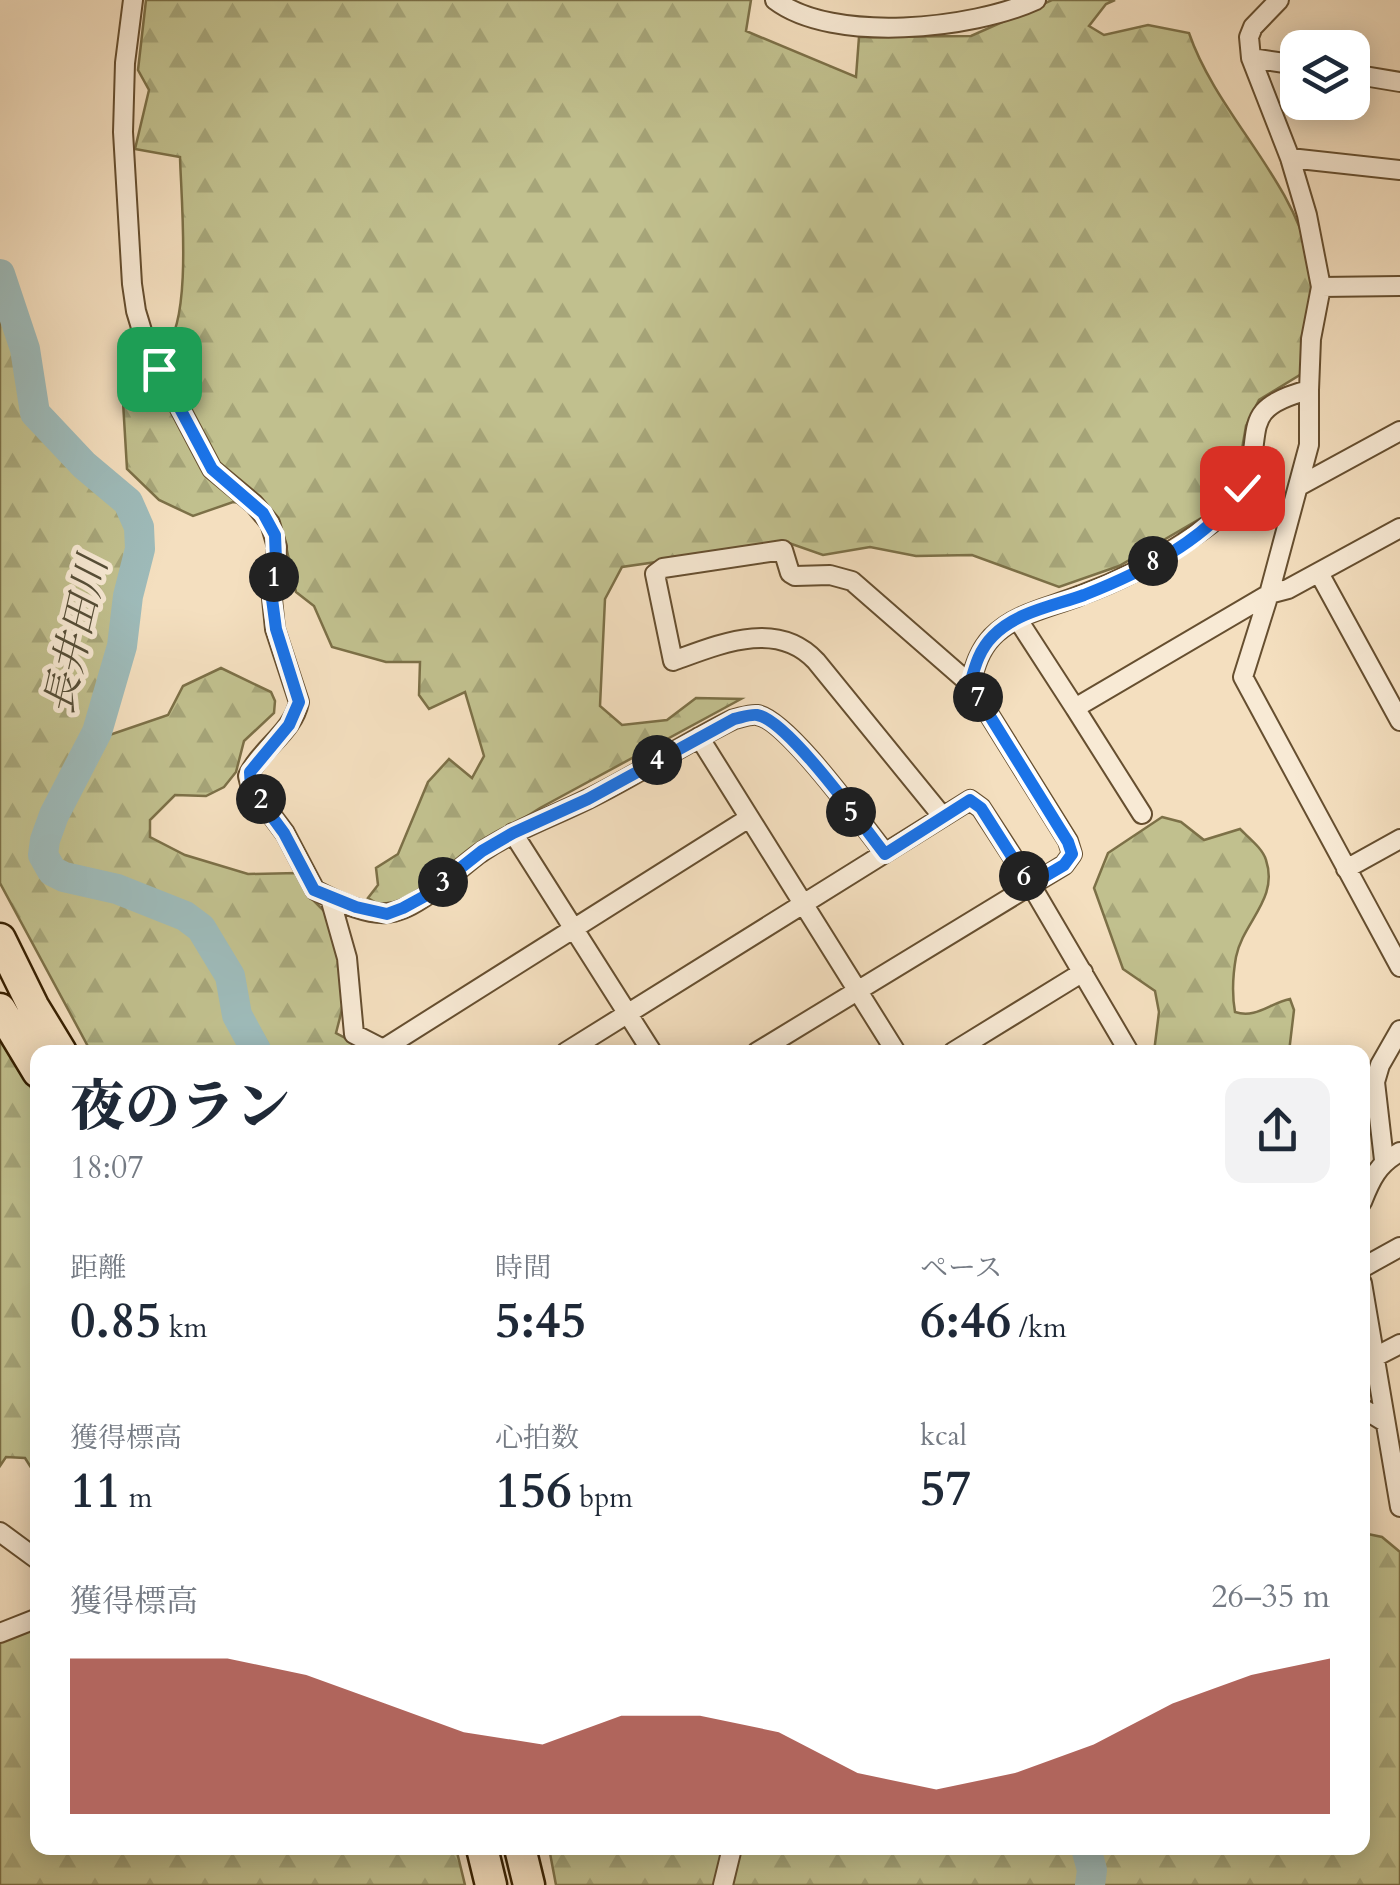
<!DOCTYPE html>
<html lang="ja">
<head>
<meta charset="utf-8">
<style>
  body { margin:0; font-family:Cardo,"Noto Serif JP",serif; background:#f2f2f3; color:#1f2937; height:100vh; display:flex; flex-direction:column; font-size:38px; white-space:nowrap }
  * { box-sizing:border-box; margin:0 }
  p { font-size:32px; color:#747a83 }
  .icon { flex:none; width:55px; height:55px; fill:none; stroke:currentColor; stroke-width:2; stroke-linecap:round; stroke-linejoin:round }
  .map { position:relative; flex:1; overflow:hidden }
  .side { position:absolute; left:30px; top:1045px; width:1340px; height:810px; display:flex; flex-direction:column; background:#fff; border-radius:20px; box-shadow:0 5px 25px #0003 }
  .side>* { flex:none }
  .controls { position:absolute; left:1280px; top:30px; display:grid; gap:20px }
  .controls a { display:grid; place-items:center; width:90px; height:90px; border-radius:20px; background:#fff; box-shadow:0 5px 25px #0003; font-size:50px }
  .pin { position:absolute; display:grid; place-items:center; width:85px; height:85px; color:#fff; margin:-42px; border-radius:20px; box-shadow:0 5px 15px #0006 }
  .km { position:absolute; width:50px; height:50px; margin:-25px; border-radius:50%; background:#222; color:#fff; font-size:28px; line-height:50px; text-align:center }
  .round { display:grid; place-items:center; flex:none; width:105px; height:105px; border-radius:20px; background:#f2f2f3 }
  .head { display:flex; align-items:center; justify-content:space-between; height:170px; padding:0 40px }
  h1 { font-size:55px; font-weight:800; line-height:75px }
  .metrics { display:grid; grid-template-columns:repeat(3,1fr); gap:15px; height:170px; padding:10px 40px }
  .metrics div { display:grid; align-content:center }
  .metrics b { font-size:50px; font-weight:800 }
  .metrics small { font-size:28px; font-weight:400 }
  .metrics p { font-size:28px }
  .chart { height:280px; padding:20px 40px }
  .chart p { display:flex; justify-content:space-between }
  .chart svg { width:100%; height:180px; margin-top:10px; fill:#8f2418; opacity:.7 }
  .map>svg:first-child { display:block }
  .forest { fill:url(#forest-firs); stroke:#7c7047; stroke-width:2.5 }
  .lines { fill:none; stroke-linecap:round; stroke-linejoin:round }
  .river { stroke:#9ebbba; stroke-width:30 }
  .minor-casing { stroke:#664f30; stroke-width:22 }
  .motorway-casing { stroke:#361f00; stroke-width:35 }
  .minor { stroke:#f8ead5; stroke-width:18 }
  .motorway { stroke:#f4dfbf; stroke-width:30 }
  .route-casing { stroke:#fff; stroke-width:20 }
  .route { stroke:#1a73e8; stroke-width:12 }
  .labels { text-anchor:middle; stroke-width:10; stroke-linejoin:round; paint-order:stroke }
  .water-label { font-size:40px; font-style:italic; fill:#554e38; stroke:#f8ead5 }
</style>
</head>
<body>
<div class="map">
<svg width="1400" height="1885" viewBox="0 0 1400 1885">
  <defs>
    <pattern id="forest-firs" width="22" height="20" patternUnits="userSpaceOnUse" patternTransform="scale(2.5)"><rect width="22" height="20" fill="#c1c08e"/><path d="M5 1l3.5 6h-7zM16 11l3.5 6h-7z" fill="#a6a579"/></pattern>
  </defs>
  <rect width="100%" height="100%" fill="#f4dfbf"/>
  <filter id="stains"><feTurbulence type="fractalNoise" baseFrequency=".002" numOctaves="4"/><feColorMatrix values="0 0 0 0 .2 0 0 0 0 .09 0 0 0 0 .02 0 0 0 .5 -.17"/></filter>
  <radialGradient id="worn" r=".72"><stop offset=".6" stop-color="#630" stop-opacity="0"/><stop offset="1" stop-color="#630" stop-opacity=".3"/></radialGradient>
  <!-- forest -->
  <path class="forest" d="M146 0H751L746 31 856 77 859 37 971 36 1052 0H1115L1106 4 1089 26 1104 35 1148 25 1189 33C1216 112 1292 178 1309 258 1317 296 1307 336 1303 373L1259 400 1246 426 1235 490 1215 510 1119 566 1059 587 972 555 916 556 870 547 823 555 789 543 622 567 605 599 600 706 622 725 667 720 696 698 741 699 540 808 455 862 424 890 383 907 368 898 378 885 376 868 398 854 428 782 449 759 472 778 484 756 465 692 429 709 419 695 420 662H386L332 647 314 606 296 592 284 537 262 506 233 502 193 516 159 500 127 469 121 368C137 364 152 360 164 349 193 323 181 198 180 157L135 149 149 90 138 70Z
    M0 289 18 342 22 398 33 418 87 474 111 491 131 522 132 543 126 584 86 743 168 715 183 686 221 668 271 692 275 701 274 713 244 741 236 772 224 787 206 796 175 795 150 820V837L185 855 248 874 297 873 309 896 326 913 347 990 336 1033 372 1052H91L0 883Z
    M1162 817 1181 822 1204 840 1240 829C1249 838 1263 849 1266 860 1279 899 1243 922 1236 957 1233 974 1232 995 1235 1012 1256 1019 1270 1003 1290 999L1294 1010 1289 1052H1154L1159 1012 1155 991 1123 969 1094 888 1108 853Z
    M0 1035 37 1098V1477L25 1458 6 1457 0 1466Z
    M1363 1533 1382 1537 1400 1552V1885H556L549 1848H1362Z
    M37 1611 38 1848H456L465 1885H0V1629Z"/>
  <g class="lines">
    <!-- river -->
    <path class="river" d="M0 274 25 349 35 413 84 465 128 502 139 527 140 549 128 596 122 646 97 732 54 815 45 840 43 855 52 871 64 877 117 889 185 916 201 928 230 976 237 1015 257 1052
      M1086 1848 1092 1870 1090 1885"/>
    <defs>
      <path id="minor" d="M133 0 125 63 123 132 132 284 136 311 146 344 212 469 254 504 270 523 277 547 272 599 275 629 299 702C293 732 261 748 248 776L251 788 285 833 315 890C334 900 365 915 387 913 419 911 457 868 483 851 515 830 551 817 586 800 636 776 683 744 734 719 740 718 750 714 757 715 787 719 863 826 885 853L970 800 981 808 1031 885 1129 1052
        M775 0C833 44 973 29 1036 0
        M1251 58 1298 65
        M1352 74 1400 82
        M1290 158 1400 170
        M1321 287 1400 286
        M1309 390V445L1269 594 1243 677 1400 967
        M1299 486 1400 431
        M1319 573 1400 721
        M1018 620 1075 708 1269 594 1288 589 1400 528
        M970 684C975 666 979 651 992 637 1015 613 1052 607 1081 595 1117 582 1152 564 1183 543 1206 528 1231 512 1243 486 1267 434 1234 409 1309 390L1311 339 1321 287 1307 215 1290 158 1251 58 1249 37 1253 27 1279 0
        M1075 708 1142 814
        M699 737 896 1052
        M513 833 652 1052
        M1346 869 1400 839
        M330 898 347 958 354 1034 389 1052
        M383 1049 749 818
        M566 1052 885 853
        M757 1052 1064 865 1072 854 1068 841 970 684 852 581 830 575 795 576 790 573 783 550 663 568 655 574 673 661C720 644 777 619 816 661L943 817
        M953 1052 1083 972
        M1384 1160 1375 1082 1380 1065 1400 1030
        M1362 1202C1371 1179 1378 1164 1400 1152
        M1362 1268 1400 1247
        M1362 1283 1400 1507
        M1375 1357 1400 1344
        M1362 1408 1385 1422
        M0 1532 38 1560
        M0 1633 38 1618
        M723 1885 732 1848"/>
      <path id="motorway" d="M0 939 33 1006 61 1052
        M0 1009 38 1072
        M482 1848 491 1885
        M520 1848 529 1885"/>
    </defs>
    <!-- minor casing -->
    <use href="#minor" class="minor-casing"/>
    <!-- motorway casing -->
    <use href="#motorway" class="motorway-casing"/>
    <!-- minor -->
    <use href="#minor" class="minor"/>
    <!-- motorway -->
    <use href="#motorway" class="motorway"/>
  </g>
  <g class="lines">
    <defs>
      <path id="route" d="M159 369 212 469 263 513 275 535 276 560 272 599 276 629 299 702 289 725 250 772 251 788 284 833 314 890 356 907 387 914 403 908 425 896 482 851 513 833 588 799 734 719C740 718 750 714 757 715 787 719 863 826 885 854L970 800 981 808 1030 885 1064 865 1072 854 1068 842 970 684C975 666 979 650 993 636 1016 612 1054 606 1084 595 1140 573 1208 540 1242 488"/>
    </defs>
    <!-- route casing -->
    <use href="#route" class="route-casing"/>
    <!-- route -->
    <use href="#route" class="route"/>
  </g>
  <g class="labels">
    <!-- water labels -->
    <g class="water-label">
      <text transform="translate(75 635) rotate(-77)" y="14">長井田川</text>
    </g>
  </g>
  <rect width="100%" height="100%" filter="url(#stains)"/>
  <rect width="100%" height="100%" fill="url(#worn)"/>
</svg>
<div class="controls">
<a><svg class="icon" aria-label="layers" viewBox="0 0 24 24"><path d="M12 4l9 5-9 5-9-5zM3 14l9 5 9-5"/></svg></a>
</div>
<div class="pin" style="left:159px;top:369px;background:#1e9e55"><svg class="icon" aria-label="arrive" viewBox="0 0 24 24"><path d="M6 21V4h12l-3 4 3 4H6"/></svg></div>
<div class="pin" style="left:1242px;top:488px;background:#d93025"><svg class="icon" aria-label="check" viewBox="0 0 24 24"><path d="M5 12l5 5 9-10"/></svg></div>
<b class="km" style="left:274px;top:577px">1</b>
<b class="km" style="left:261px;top:799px">2</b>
<b class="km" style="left:443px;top:882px">3</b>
<b class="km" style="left:657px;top:760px">4</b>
<b class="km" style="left:851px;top:812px">5</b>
<b class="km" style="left:1024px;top:876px">6</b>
<b class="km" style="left:978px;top:697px">7</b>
<b class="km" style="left:1153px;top:561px">8</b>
<section class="side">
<div class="head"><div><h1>夜のラン</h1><p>18:07</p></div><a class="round"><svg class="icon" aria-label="share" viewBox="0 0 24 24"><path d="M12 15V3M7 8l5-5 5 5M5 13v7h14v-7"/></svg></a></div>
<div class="metrics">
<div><p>距離</p><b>0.85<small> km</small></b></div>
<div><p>時間</p><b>5:45</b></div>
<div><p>ペース</p><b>6:46<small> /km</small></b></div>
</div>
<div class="metrics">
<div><p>獲得標高</p><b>11<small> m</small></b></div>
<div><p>心拍数</p><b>156<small> bpm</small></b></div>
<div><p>kcal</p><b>57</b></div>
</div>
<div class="chart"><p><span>獲得標高</span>26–35 m</p>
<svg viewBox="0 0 160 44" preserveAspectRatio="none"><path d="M0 44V6L10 6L20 6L30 10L40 17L50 24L60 27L70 20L80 20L90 24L100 34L110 38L120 34L130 27L140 17L150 10L160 6V44z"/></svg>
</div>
</section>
</div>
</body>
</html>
